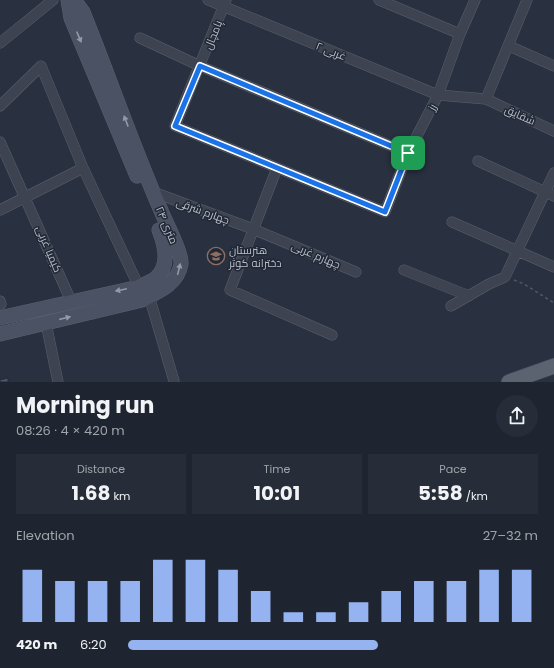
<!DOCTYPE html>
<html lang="en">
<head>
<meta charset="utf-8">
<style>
  body { margin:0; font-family:Poppins,Cairo,sans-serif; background:#272d38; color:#f1f3f6; height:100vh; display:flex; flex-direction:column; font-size:15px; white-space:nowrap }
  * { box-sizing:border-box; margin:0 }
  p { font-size:13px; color:#a1a5ab }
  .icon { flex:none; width:22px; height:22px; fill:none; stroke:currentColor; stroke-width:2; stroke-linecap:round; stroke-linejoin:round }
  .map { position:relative; height:382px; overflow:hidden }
  .side { display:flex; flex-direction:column; background:#1f2530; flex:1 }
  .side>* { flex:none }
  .pin { position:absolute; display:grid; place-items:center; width:34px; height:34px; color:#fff; margin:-17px; border-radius:8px; box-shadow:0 2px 6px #0006 }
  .round { display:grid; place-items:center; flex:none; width:42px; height:42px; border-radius:21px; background:#272d38 }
  .summary { display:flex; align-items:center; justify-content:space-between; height:68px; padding:0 16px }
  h1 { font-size:22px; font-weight:700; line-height:30px }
  .stats { display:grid; grid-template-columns:repeat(3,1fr); gap:6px; height:68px; padding:4px 16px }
  .stats div { display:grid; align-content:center; border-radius:0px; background:#272d38; text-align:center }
  .stats b { font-size:20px; font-weight:700 }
  .stats small { font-size:11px; font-weight:400 }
  .stats p { font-size:11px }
  .chart { height:112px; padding:8px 16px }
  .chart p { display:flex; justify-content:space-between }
  .chart svg { width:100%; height:72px; margin-top:4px; stroke:#95b2f1; stroke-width:6 }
  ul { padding:0 16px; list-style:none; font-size:13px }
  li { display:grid; grid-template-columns:64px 48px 1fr; align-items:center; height:30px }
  li i { height:10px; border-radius:5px; background:#95b2f1 }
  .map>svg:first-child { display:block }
  .building { fill:#4f5869; stroke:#242a38 }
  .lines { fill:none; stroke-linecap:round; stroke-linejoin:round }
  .street-casing { stroke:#5b616d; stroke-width:11 }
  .secondary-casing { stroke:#5b616d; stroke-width:15 }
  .primary-casing { stroke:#474c59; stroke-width:16 }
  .path { stroke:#4b5c60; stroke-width:1.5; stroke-dasharray:3 3; stroke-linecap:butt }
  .street { stroke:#3d4350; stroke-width:10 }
  .secondary { stroke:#4b5263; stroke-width:14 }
  .primary { stroke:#5b6270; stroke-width:15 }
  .oneway { fill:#9399a6 }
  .route-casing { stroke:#fff; stroke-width:8 }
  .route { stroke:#1a73e8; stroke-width:5 }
  .labels { text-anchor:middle; stroke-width:3; stroke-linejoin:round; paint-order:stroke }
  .street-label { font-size:11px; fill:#babfca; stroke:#212836 }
  .poi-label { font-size:11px; fill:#babfca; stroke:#212836; text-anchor:start }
</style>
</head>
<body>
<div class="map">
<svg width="554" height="382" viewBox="0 0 554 382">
  <rect width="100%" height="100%" fill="#293140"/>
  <!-- building -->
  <path class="building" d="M8 378V382H0V380Z"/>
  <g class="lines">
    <defs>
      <path id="street" d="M208 0 438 95 486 99 554 131
        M226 0 175 126 385 212 408 153 438 95 460 34 475 0
        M379 0 460 34
        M140 38 200 66 408 153
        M0 43 53 0
        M509 46 554 66
        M486 99 527 0
        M0 106 41 66 83 168 139 287
        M0 142 71 301
        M478 161 554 196
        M277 168 230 290 332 335
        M153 192 253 229 356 272
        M0 210 83 168
        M452 222 554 267
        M404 270 469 296
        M149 296 174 381
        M0 301 1 304
        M451 306 489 284 505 277 554 173
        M46 323 58 382"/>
      <path id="secondary" d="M68 0 71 18 137 176
        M0 318 139 287C144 284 151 282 156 278 170 266 165 245 159 230
        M0 334 142 300C158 292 178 284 181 264 182 253 167 225 162 213 133 147 110 79 83 12L74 0"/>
      <path id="primary" d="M509 382 554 366"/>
    </defs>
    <!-- street casing -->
    <use href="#street" class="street-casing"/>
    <!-- secondary casing -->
    <use href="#secondary" class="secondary-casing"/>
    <!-- primary casing -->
    <use href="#primary" class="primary-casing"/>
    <!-- path -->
    <path class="path" d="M514 280 524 284 554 303"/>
    <!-- street -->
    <use href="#street" class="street"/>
    <!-- secondary -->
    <use href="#secondary" class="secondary"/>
    <!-- primary -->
    <use href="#primary" class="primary"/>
  </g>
  <!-- one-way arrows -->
  <defs><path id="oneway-solid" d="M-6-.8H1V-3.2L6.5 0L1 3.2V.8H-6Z"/></defs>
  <g class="oneway">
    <use href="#oneway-solid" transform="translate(79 37) rotate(67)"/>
    <use href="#oneway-solid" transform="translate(126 121) rotate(-111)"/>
    <use href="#oneway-solid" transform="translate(179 269) rotate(-76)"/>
    <use href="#oneway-solid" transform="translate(121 290) rotate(168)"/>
    <use href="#oneway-solid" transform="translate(65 318) rotate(-14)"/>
  </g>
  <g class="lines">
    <defs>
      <path id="route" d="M200 66 408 153 385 212 175 126Z"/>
    </defs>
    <!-- route casing -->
    <use href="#route" class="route-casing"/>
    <!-- route -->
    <use href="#route" class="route"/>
  </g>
  <!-- icons -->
  <defs>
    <symbol id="school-ring" viewBox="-11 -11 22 22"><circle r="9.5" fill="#212836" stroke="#8d6e63" stroke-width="1.5"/><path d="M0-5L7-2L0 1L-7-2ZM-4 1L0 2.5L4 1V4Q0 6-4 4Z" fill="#8d6e63"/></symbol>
  </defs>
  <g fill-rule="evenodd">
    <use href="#school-ring" x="206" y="246" width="20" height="20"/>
  </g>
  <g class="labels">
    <!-- street labels -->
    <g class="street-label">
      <text transform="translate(213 35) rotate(-68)" y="4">پامچال</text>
      <text transform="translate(331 51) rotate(22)" y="4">۲ غربی</text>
      <text transform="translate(432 107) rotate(-62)" y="4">رز</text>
      <text transform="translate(520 115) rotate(24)" y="4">شقایق</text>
      <text transform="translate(203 211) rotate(20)" y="4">چهارم شرقی</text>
      <text transform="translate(167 225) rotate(67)" y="4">۲۴ متری</text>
      <text transform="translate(49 249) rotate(67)" y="4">کیمیا غربی</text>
      <text transform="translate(316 255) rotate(23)" y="4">چهارم غربی</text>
    </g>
    <!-- poi labels -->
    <g class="poi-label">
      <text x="229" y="254">هنرستان<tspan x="229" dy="13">دخترانه کوثر</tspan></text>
    </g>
  </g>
</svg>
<div class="pin" style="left:408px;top:153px;background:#1e9e55"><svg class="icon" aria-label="arrive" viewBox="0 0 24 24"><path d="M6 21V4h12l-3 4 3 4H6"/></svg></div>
</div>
<section class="side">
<div class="summary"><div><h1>Morning run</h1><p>08:26 · 4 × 420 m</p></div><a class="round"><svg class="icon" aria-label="share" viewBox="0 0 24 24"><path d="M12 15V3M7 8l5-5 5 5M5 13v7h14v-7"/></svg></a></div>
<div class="stats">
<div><p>Distance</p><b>1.68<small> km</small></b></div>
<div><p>Time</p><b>10:01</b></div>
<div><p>Pace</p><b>5:58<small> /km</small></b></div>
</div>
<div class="chart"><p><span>Elevation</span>27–32 m</p>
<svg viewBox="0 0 160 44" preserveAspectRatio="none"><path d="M5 44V12M15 44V19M25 44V19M35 44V19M45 44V6M55 44V6M65 44V12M75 44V25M85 44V38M95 44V38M105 44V32M115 44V25M125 44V19M135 44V19M145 44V12M155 44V12"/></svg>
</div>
<ul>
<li><b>420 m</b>6:20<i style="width:61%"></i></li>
</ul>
</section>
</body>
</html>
